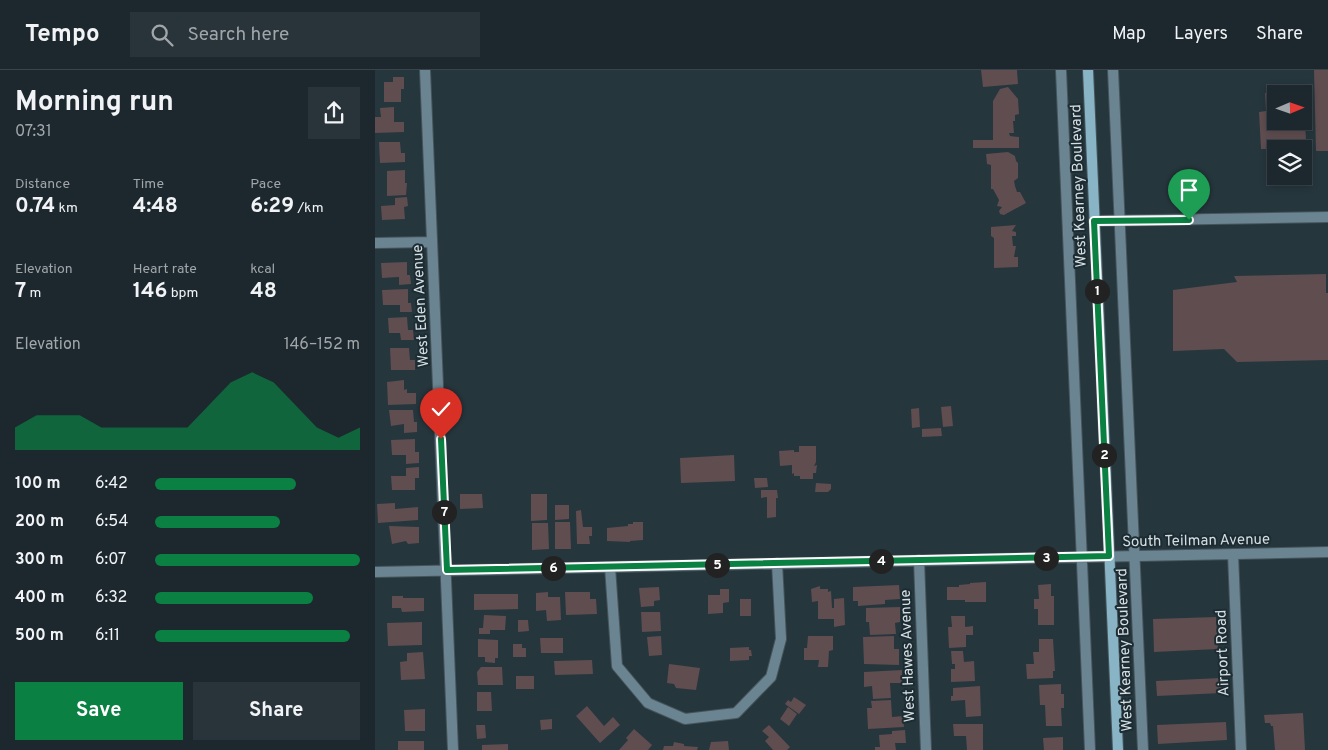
<!DOCTYPE html>
<html lang="en">
<head>
<meta charset="utf-8">
<style>
  body { margin:0; font-family:Overpass,sans-serif; background:#29343a; color:#f1f3f6; height:100vh; display:flex; flex-direction:column; font-size:19px; white-space:nowrap }
  * { box-sizing:border-box; margin:0 }
  p { font-size:16px; color:#a0a6aa }
  .icon { flex:none; width:28px; height:28px; fill:none; stroke:currentColor; stroke-width:2; stroke-linecap:round; stroke-linejoin:round }
  .map { position:relative; flex:1; overflow:hidden }
  .sheet { display:flex; flex-direction:column; background:#1c282e; width:375px }
  .sheet>* { flex:none }
  .needle { width:32px; rotate:88deg }
  .controls { position:absolute; left:892px; top:15px; display:grid; gap:10px }
  .controls a { display:grid; place-items:center; width:45px; height:45px; border-radius:0px; background:#1c282e; box-shadow:0 2px 8px #0003,0 0 0 1px #3a444a; font-size:25px }
  .pin { position:absolute; display:grid; place-items:center; width:42px; height:42px; color:#fff; margin:-51px -21px; border-radius:50% 50% 50% 0; rotate:-45deg; box-shadow:0 0 5px #0007 }
  .pin .icon { rotate:45deg }
  .km { position:absolute; width:25px; height:25px; margin:-12px; border-radius:50%; background:#222; color:#fff; font-size:14px; line-height:25px; text-align:center }
  .round { display:grid; place-items:center; flex:none; width:52px; height:52px; border-radius:0px; background:#29343a }
  .summary { display:flex; align-items:center; justify-content:space-between; height:85px; padding:0 15px }
  h1 { font-size:28px; font-weight:700; line-height:38px }
  .figures { display:grid; grid-template-columns:repeat(3,1fr); gap:8px; height:85px; padding:5px 15px }
  .figures div { display:grid; align-content:center }
  .figures b { font-size:21px; font-weight:700 }
  .figures small { font-size:14px; font-weight:400 }
  .figures p { font-size:14px }
  .chart { height:140px; padding:10px 15px }
  .chart p { display:flex; justify-content:space-between }
  .chart svg { width:100%; height:90px; margin-top:5px; fill:#0b8043; opacity:.7 }
  .primary-button { display:flex; gap:10px; margin-top:auto; padding:10px 15px }
  .primary-button a { flex:1; height:58px; border-radius:0px; background:#0b8043; color:#fff; font-size:20px; font-weight:700; line-height:58px; text-align:center }
  .primary-button a+a { background:#29343a; color:#f1f3f6 }
  ul { padding:0 15px; list-style:none; font-size:16px }
  li { display:grid; grid-template-columns:80px 60px 1fr; align-items:center; height:38px }
  li i { height:12px; border-radius:6px; background:#0b8043 }
  header { display:flex; align-items:center; gap:30px; box-sizing:border-box; height:70px; padding:0 25px; background:#1c282e; border-bottom:1px solid #3a444a }
  header strong { font-size:24px }
  nav { display:flex; gap:28px; margin-inline-start:auto; font-size:18px }
  .search { width:350px; height:45px; background:#29343a; display:flex; align-items:center; gap:12px; box-sizing:border-box; padding:0 18px; border-radius:0px; color:#a0a6aa; font-size:19px }
  main { display:flex; flex:1; min-height:0 }
  .map>svg:first-child { display:block }
  .building { fill:#5f4d50; fill-rule:evenodd }
  .lines { fill:none; stroke-linecap:round; stroke-linejoin:round }
  .minor-casing { stroke:#46545b; stroke-width:12 }
  .secondary-casing { stroke:#46545b; stroke-width:12 }
  .minor { stroke:#6a8591; stroke-width:10 }
  .secondary { stroke:#88b4c6; stroke-width:10 }
  .route-casing { stroke:#fff; stroke-width:10 }
  .route { stroke:#0b8043; stroke-width:6 }
  .labels { text-anchor:middle; stroke-width:4; stroke-linejoin:round; paint-order:stroke }
  .street-label { font-size:15px; fill:#d5dfe3; stroke:#1c2c32 }
</style>
</head>
<body>
<header>
<strong>Tempo</strong>
<div class="search"><svg class="icon" aria-label="search" viewBox="0 0 24 24"><circle cx="10" cy="10" r="6"/><path d="M15 15l6 6"/></svg>Search here</div>
<nav><a>Map</a><a>Layers</a><a>Share</a></nav>
</header>
<main>
<section class="sheet">
<div class="summary"><div><h1>Morning run</h1><p>07:31</p></div><a class="round"><svg class="icon" aria-label="share" viewBox="0 0 24 24"><path d="M12 15V3M7 8l5-5 5 5M5 13v7h14v-7"/></svg></a></div>
<div class="figures">
<div><p>Distance</p><b>0.74<small> km</small></b></div>
<div><p>Time</p><b>4:48</b></div>
<div><p>Pace</p><b>6:29<small> /km</small></b></div>
</div>
<div class="figures">
<div><p>Elevation</p><b>7<small> m</small></b></div>
<div><p>Heart rate</p><b>146<small> bpm</small></b></div>
<div><p>kcal</p><b>48</b></div>
</div>
<div class="chart"><p><span>Elevation</span>146–152 m</p>
<svg viewBox="0 0 160 44" preserveAspectRatio="none"><path d="M0 44V33L10 27L20 27L30 27L40 33L50 33L60 33L70 33L80 33L90 22L100 11L110 6L120 11L130 22L140 33L150 38L160 33V44z"/></svg>
</div>
<ul>
<li><b>100 m</b>6:42<i style="width:69%"></i></li>
<li><b>200 m</b>6:54<i style="width:61%"></i></li>
<li><b>300 m</b>6:07<i style="width:100%"></i></li>
<li><b>400 m</b>6:32<i style="width:77%"></i></li>
<li><b>500 m</b>6:11<i style="width:95%"></i></li>
</ul>
<div class="primary-button"><a>Save</a><a>Share</a></div>
</section>
<div class="map">
<svg width="953" height="680" viewBox="0 0 953 680">
  <rect width="100%" height="100%" fill="#26363d"/>
  <!-- building -->
  <path class="building" d="M606 0H642L643 14 608 17Z
    M939 0H953V81H941Z
    M18 7H29V19H26V32H9V12H18Z
    M633 17 643 29 644 44 640 45V51H638L639 63H634L635 66 644 67V78H598V70H618V31L625 19Z
    M929 18V24H901V51H930L933 111 898 113 897 79H886L884 42 891 41 890 23H896V19ZM901 79H929V106H901Z
    M19 37V52H29V62L0 63V47H6L5 38Z
    M4 72H25L26 83H30V92L5 93Z
    M633 82 640 86 641 91 643 93V108L639 111 640 116 642 122H645L651 133 629 145 625 144 624 141 627 137 622 136 624 130 618 119H616V95L612 94 611 84Z
    M30 100V113H32L31 125 12 126V101Z
    M32 127 33 136 29 137 30 149 7 150 6 136 20 135V128Z
    M641 155 637 161 641 162V166H637L638 176H641L639 187H643V197L619 198V168L616 166V157Z
    M32 192V205H35L36 214 24 215V207L7 208 6 193Z
    M951 204V223H953V290L862 292 849 279 798 281V220L862 212 859 206Z
    M33 219V233H36L37 242H25V235H8L7 220Z
    M32 247 33 260H38L39 270H26L25 263H14L13 248Z
    M15 278H34L35 290H40V300H16Z
    M29 310V320L32 319V323H41V334L13 335 12 312Z
    M576 336 578 356 568 357 566 337Z
    M544 338 545 357 537 358 536 339Z
    M14 340H38L39 352H42V362L29 363V354L16 356Z
    M566 358 567 366 547 367V359Z
    M40 369V382H44V393L31 394V385H17L16 370Z
    M424 376H441V392L439 396 442 395 441 403H438V409H425V406H419V403L417 404V395L405 396 404 381 419 380V382H424Z
    M359 385 360 411 306 413 305 388Z
    M44 397V408H40V420H17L16 406H31V398Z
    M379 408H392L393 417 380 418Z
    M441 413 456 414V419L453 422H440Z
    M386 420H402L403 428H401V447L392 448V427L386 428Z
    M85 424H107L108 438 85 439Z
    M156 424H172V450L156 451Z
    M20 433V439L43 437V450L3 453 2 434Z
    M180 435H194V449L180 450Z
    M206 440 208 457H217V466H214L215 474H202L201 441Z
    M180 452H195L196 479H180Z
    M258 452H268V470L255 471V472L232 471V458L253 456V454H258Z
    M157 453H173L174 479 157 480Z
    M14 456 44 457V473L33 474 31 471 17 474Z
    M611 512V532H590V530H572V517H584V515L595 514V513Z
    M676 514V526H679V555H663V539H659V529H664L663 515Z
    M524 515 525 529 510 530V534L483 536V531H478V517Z
    M445 516V519H453V522L456 521 457 538H459V529L469 528 470 555 459 557V549H443V531L437 532 436 519Z
    M284 517 285 530 279 531V536L266 537 264 518Z
    M345 519H354V532L348 533V543L333 544V525H345Z
    M173 522V527H185L186 550 172 551 171 540 161 541V523Z
    M190 522H215V529H221L222 544 191 545Z
    M99 524H143V539L99 540Z
    M17 526H28V528H49V541L27 542 26 538H17Z
    M365 529H376V546H365Z
    M525 537V552L520 553 521 564 495 565 494 552H491V538Z
    M266 542H285L286 561 267 562Z
    M109 545 131 546 130 560H115V564H104V558H108Z
    M576 546H590V557L598 556V565H591V577L574 578 573 557H577Z
    M841 547 843 579 779 582 778 549Z
    M143 550H153L154 561 143 562Z
    M47 552V575L13 576 12 553Z
    M286 566 287 585 274 586 272 567Z
    M433 566H458V580L454 581 453 597H443L444 590H429V578H432Z
    M519 566V579H524V595L489 594 488 567Z
    M165 568H188V583H166Z
    M103 569 123 570V588H120V593L110 592V587H103Z
    M664 569H678L680 601H678V608L652 609 651 594H659L658 582H664Z
    M138 574H147V578H151V587H138Z
    M374 577V580H376L377 586H374V590L355 591V578Z
    M576 581H588L589 592 599 591 600 611 576 612V599H580V594H577Z
    M48 582 50 609 26 610 25 592 32 591V583Z
    M217 590 218 604 180 605 179 591Z
    M294 594 325 598 321 620 301 618 299 614 292 613Z
    M106 597H127L128 615H103L102 602Z
    M527 600V613H515L516 628 498 629 497 616 489 617V602Z
    M141 606H159V619H141Z
    M846 608 847 623 782 626 781 611Z
    M686 614V624H689V638H686L687 656H671L670 635H665L664 615Z
    M605 616 606 646 591 647 590 630 576 631V626H578V618Z
    M102 622H116L117 641H102Z
    M419 627 431 635 424 644 410 634 413 630 416 632Z
    M516 630 517 647 528 646 529 657 493 659 492 638H497L496 631Z
    M212 636 229 656 238 647 245 655 225 673 201 646Z
    M413 637 422 644 414 656 405 649Z
    M50 639V661H30L29 640Z
    M928 643 930 680H900L898 656H896L895 653H890L889 645Z
    M177 649V659L166 660 165 650Z
    M851 652 852 670 783 674 782 655Z
    M578 654H608V680H592L591 666H579Z
    M101 655H110L111 668 102 669Z
    M394 655 415 677 412 680H398L390 671 394 667 387 661Z
    M259 659 277 675 273 680H244L253 670 251 668Z
    M530 660 531 673H520L521 680H500V677H505L504 665 517 664V661Z
    M688 667V680H669L668 668Z
    M23 671H49V680H23Z
    M353 671 354 680H334L336 672Z
    M299 672 309 674V676L323 677 322 680H288L289 676H298Z
    M133 674V680H107V675Z"/>
  <g class="lines">
    <defs>
      <path id="minor" d="M50 0 78 680
        M686 0 715 680
        M738 0 768 680
        M719 151 953 147
        M0 173 57 172
        M858 484 866 680
        M544 490 551 680
        M235 497 242 596 273 633 310 649 361 643 396 607 406 569 402 493
        M0 502 953 482"/>
      <path id="secondary" d="M713 0 743 680"/>
    </defs>
    <!-- minor casing -->
    <use href="#minor" class="minor-casing"/>
    <!-- secondary casing -->
    <use href="#secondary" class="secondary-casing"/>
    <!-- minor -->
    <use href="#minor" class="minor"/>
    <!-- secondary -->
    <use href="#secondary" class="secondary"/>
  </g>
  <g class="lines">
    <defs>
      <path id="route" d="M66 369 72 500 734 486 719 151 814 150"/>
    </defs>
    <!-- route casing -->
    <use href="#route" class="route-casing"/>
    <!-- route -->
    <use href="#route" class="route"/>
  </g>
  <g class="labels">
    <!-- street labels -->
    <g class="street-label">
      <text transform="translate(703 116) rotate(-92)" y="5">West Kearney Boulevard</text>
      <text transform="translate(45 236) rotate(-93)" y="5">West Eden Avenue</text>
      <text transform="translate(821 470) rotate(-1)" y="5">South Teilman Avenue</text>
      <text transform="translate(749 580) rotate(-92)" y="5">West Kearney Boulevard</text>
      <text transform="translate(847 583) rotate(-92)" y="5">Airport Road</text>
      <text transform="translate(532 586) rotate(-92)" y="5">West Hawes Avenue</text>
    </g>
  </g>
</svg>
<div class="controls">
<a><svg class="needle" viewBox="-14 -14 28 28"><path d="M0-13l5 13h-10z" fill="#e53935"/><path d="M0 13l5-13h-10z" fill="#a0a6aa"/></svg></a>
<a><svg class="icon" aria-label="layers" viewBox="0 0 24 24"><path d="M12 4l9 5-9 5-9-5zM3 14l9 5 9-5"/></svg></a>
</div>
<div class="pin" style="left:814px;top:150px;background:#1e9e55"><svg class="icon" aria-label="arrive" viewBox="0 0 24 24"><path d="M6 21V4h12l-3 4 3 4H6"/></svg></div>
<div class="pin" style="left:66px;top:369px;background:#d93025"><svg class="icon" aria-label="check" viewBox="0 0 24 24"><path d="M5 12l5 5 9-10"/></svg></div>
<b class="km" style="left:722px;top:221px">1</b>
<b class="km" style="left:729px;top:385px">2</b>
<b class="km" style="left:671px;top:488px">3</b>
<b class="km" style="left:506px;top:491px">4</b>
<b class="km" style="left:342px;top:495px">5</b>
<b class="km" style="left:178px;top:498px">6</b>
<b class="km" style="left:69px;top:442px">7</b>
</div>
</main>
</body>
</html>
